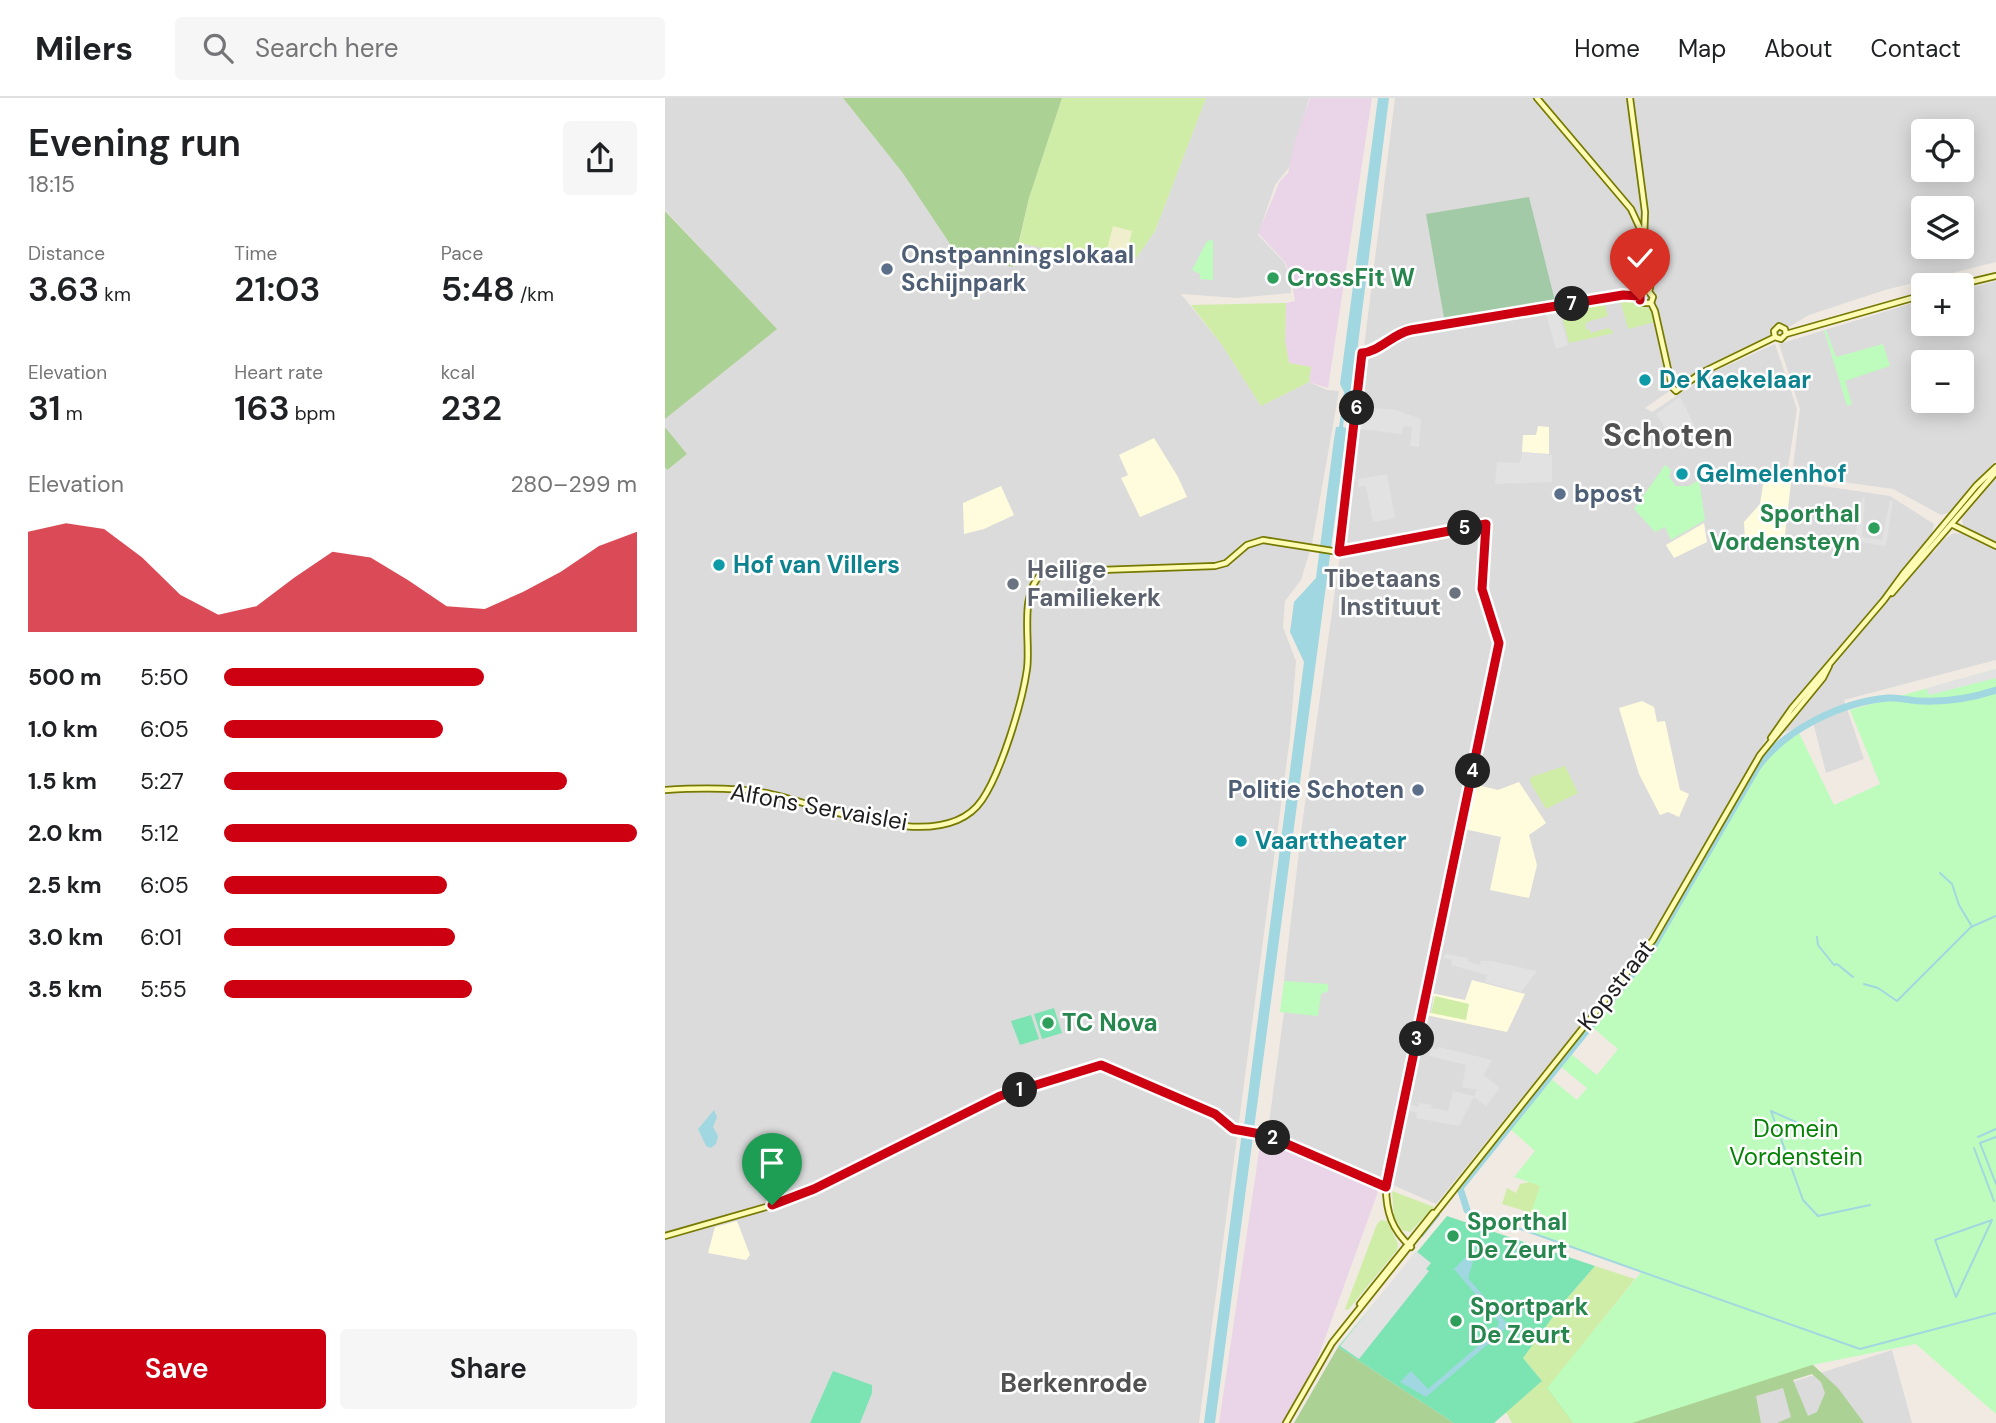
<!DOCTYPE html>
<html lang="en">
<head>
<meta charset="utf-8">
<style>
  body { margin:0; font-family:"DM Sans",sans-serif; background:#f6f6f6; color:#202124; height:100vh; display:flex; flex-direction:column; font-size:26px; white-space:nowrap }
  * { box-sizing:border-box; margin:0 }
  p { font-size:23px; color:#757577 }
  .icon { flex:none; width:38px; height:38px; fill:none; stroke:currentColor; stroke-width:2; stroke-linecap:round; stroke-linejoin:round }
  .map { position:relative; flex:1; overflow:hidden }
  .drawer { display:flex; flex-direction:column; background:#fff; width:665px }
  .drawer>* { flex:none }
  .tools { position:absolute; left:1246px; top:21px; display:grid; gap:14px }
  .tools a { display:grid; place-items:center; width:63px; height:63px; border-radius:7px; background:#fff; box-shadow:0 4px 18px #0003; font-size:35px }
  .pin { position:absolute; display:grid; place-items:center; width:60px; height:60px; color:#fff; margin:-72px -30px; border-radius:50% 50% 50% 0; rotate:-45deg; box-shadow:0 0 7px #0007 }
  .pin .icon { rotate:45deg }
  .km { position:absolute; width:35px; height:35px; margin:-18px; border-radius:50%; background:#222; color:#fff; font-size:19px; line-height:35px; text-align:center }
  .round { display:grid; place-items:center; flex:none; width:74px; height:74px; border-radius:7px; background:#f6f6f6 }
  .headline { display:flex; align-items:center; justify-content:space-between; height:119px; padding:0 28px }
  h1 { font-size:38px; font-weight:600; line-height:52px }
  .stats { display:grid; grid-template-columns:repeat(3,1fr); gap:10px; height:119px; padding:7px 28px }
  .stats div { display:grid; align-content:center }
  .stats b { font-size:35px; font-weight:600 }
  .stats small { font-size:19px; font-weight:400 }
  .stats p { font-size:19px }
  .chart { height:196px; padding:14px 28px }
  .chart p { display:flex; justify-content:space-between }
  .chart svg { width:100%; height:126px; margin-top:7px; fill:#c01; opacity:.7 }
  .cta { display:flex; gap:14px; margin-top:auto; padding:14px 28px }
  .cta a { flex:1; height:80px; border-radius:7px; background:#c01; color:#fff; font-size:28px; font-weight:600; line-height:80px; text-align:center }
  .cta a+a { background:#f6f6f6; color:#202124 }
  ul { padding:0 28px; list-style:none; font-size:23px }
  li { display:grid; grid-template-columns:112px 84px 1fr; align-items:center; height:52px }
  li i { height:18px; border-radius:9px; background:#c01 }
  header { display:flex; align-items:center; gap:42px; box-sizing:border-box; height:98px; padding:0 35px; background:#fff; border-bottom:2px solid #e0e0e0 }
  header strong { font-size:33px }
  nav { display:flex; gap:38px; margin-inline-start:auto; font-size:24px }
  .search { width:490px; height:63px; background:#f6f6f6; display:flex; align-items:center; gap:18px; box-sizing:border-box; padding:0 24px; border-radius:7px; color:#757577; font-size:26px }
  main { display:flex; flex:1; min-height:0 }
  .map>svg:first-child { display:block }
  .residential { fill:#dcdbdb; fill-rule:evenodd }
  .industrial { fill:#e9d5e7 }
  .education { fill:#fffcdd }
  .farmland { fill:#f0efcd }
  .grass { fill:#cfeda6 }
  .forest { fill:#acd195; fill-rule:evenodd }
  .cemetery { fill:#a3caa6 }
  .park { fill:#befcbd }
  .pitch { fill:#7ce3b3 }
  .parking { fill:#e2e2e2 }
  .water { fill:#a1d7e0 }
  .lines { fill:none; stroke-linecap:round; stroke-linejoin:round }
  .stream { stroke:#a1d7e0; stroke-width:2 }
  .river { stroke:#a1d7e0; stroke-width:7 }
  .secondary-casing { stroke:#777a00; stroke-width:8 }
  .secondary { stroke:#fdfbb4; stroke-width:4.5 }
  .route-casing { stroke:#fff; stroke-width:14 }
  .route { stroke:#c01; stroke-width:9 }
  .service-dot { fill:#5c6f8a; stroke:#fff; stroke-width:2.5 }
  .leisure-dot { fill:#2e9e5b; stroke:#fff; stroke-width:2.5 }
  .culture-dot { fill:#0f9aa8; stroke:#fff; stroke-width:2.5 }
  .worship-dot { fill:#6b7280; stroke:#fff; stroke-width:2.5 }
  .labels { text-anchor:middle; stroke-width:5; stroke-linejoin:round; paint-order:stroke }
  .service-label { font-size:24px; font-weight:bold; fill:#4e5e75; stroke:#fff; text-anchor:start }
  .leisure-label { font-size:24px; font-weight:bold; fill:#27864d; stroke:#fff; text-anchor:start }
  .culture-label { font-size:24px; font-weight:bold; fill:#0d838f; stroke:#fff; text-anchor:start }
  .worship-label { font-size:24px; font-weight:bold; fill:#5b616d; stroke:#fff; text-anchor:start }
  .street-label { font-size:24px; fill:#1e1e1e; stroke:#fff }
  .park-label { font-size:24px; fill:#058305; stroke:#fff }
  .neighbourhood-label { font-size:26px; font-weight:bold; fill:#515151; stroke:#fff }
  .district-label { font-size:32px; font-weight:bold; fill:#515151; stroke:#fff }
</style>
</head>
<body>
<header>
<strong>Milers</strong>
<div class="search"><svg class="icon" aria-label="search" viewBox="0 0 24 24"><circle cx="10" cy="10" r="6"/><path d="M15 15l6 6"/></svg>Search here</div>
<nav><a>Home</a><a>Map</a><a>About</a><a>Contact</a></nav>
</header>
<main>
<section class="drawer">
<div class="headline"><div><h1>Evening run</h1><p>18:15</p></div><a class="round"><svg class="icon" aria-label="share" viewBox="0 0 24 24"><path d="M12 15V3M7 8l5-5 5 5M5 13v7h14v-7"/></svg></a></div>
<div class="stats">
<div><p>Distance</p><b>3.63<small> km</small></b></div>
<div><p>Time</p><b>21:03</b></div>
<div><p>Pace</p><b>5:48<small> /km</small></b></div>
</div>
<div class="stats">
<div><p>Elevation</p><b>31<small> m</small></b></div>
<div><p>Heart rate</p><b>163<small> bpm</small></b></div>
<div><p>kcal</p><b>232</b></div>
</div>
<div class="chart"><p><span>Elevation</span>280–299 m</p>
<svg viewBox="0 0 160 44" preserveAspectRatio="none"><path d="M0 44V9L10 6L20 8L30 18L40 31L50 38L60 35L70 25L80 16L90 18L100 26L110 35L120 36L130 30L140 23L150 14L160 9V44z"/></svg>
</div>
<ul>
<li><b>500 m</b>5:50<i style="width:63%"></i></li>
<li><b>1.0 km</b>6:05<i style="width:53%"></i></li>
<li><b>1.5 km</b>5:27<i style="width:83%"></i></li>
<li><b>2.0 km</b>5:12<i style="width:100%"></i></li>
<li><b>2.5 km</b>6:05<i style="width:54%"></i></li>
<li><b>3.0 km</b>6:01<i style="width:56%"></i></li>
<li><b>3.5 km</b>5:55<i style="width:60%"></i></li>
</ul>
<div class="cta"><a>Save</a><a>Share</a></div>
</section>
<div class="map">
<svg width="1331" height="1325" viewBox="0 0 1331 1325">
  <rect width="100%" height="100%" fill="#f0eae3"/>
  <!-- residential -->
  <path class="residential" d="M0 0H178L237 74 297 164 312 160 348 169 354 145 467 166 490 133 541 0H644L625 68 610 87 593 137 619 164 625 179 626 195 572 200 516 196 557 247 596 308 644 284 662 292 674 293 647 446 636 482 620 503 618 529 631 563 625 639 534 1325H0V369L2 371 22 356 0 329V321L111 231 0 112Z
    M730 0H1331V164L1220 192 1144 217 1097 245 1030 275 980 310 987 314 1048 274 1110 246 1132 311 1122 376 1033 372V376L1104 380 1225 398 1269 426 1267 435 1248 459 1269 454 1279 441 1289 435 1294 436 1298 427 1297 420 1331 381V562L1179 602 1199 661 1161 675 1148 624 1101 641 996 822 969 861 771 1106 603 1032 619 914V882L637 727 694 322 695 281ZM1258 33H1297V72H1258ZM1258 110H1297V149H1258Z
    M1331 183V362L1283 415 1276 417 1228 391 1127 377 1135 311 1114 246 1258 202V226H1297V192ZM1258 264H1297V303H1258Z
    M1227 1252 1247 1325H999Z"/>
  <!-- industrial -->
  <path class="industrial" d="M645 0H707L663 290 644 284 646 269 624 265 620 243 621 205 630 203 626 179 620 164 593 135 615 83 623 75 630 43Z
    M596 1040 714 1091 651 1265 617 1325H554Z"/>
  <!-- education -->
  <path class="education" d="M873 328 884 329V356L857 354 858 337H871Z
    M489 340 513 379 522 399 475 419 456 380 463 377 454 357Z
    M1099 381 1126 384 1119 445 1080 443 1079 424 1095 406Z
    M336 388 349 417 319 431 299 436 298 405Z
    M1039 425 1042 444 1009 460 1001 447Z
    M977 603 989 609 992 624 1000 623 1015 692 1024 696 1014 719 1003 714 995 717 974 676 954 610Z
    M854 684 881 725 864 737 872 767 864 800 825 792 836 739 799 731 808 686 833 692Z
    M807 882 860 896 842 934 761 917 762 914 766 915 769 898 765 897 766 895 800 902Z
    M72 1123 85 1157 81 1162 43 1155 50 1129Z"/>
  <!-- farmland -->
  <path class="farmland" d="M447 127 468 132 459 165 439 163Z"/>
  <!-- grass -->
  <path class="grass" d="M397 0H541L490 133 467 166 459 165 467 133 448 128 439 163 354 145 364 100Z
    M965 199 972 202 974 207 987 212 990 224 963 231 955 202Z
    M939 204 943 218 922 224 920 231H924L926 235 944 230 949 235 904 245 895 211Z
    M621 205 620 243 624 265 646 269 644 284 596 308 557 247 526 207Z
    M900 668 913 695 881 711 865 684 866 679Z
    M770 898 804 906 801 922 766 915Z
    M885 1080 916 1130 837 1106 842 1090 851 1095 855 1086Z
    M727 1093 769 1109 745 1134 737 1132 729 1118Z
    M716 1122 722 1123 733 1146 732 1152 683 1212 680 1211 712 1126Z
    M930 1168 970 1181 883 1290 908 1325H847L841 1314 877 1283 858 1260 898 1205Z"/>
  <!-- forest -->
  <path class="forest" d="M178 0H397L364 100 348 169 313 160 297 164 237 74Z
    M0 113 112 231 0 321Z
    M0 329 22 356 2 372 0 369Z
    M673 1249 789 1325H629Z
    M1134 1254 1173 1290 1199 1325H1112L1126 1319 1118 1290 1091 1298 1096 1325H908L882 1290ZM1147 1276 1156 1284 1160 1295 1152 1314 1143 1318 1128 1282Z"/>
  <!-- cemetery -->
  <path class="cemetery" d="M864 99 890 203 779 220 761 116Z"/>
  <!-- park -->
  <path class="park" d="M548 142V182L535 181V176L527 172 542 143Z
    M1159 232H1161L1171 259 1218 246 1225 268 1180 283 1187 306 1182 308Z
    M1000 367 1006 372 1004 379 1011 388H1024L1034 382 1040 422 1006 442 1000 429 990 434 969 411Z
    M1331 571V1316L1251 1246 1147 1267 967 1325H908L882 1290 977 1173 860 1133 875 1088 849 1079 870 1053 844 1030 885 980 912 1002 922 990 895 968 905 955 932 977 953 951 926 928 991 846 1100 663 1133 633 1169 707 1215 686 1185 612Z
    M619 883 663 886V893L656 896 653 918 615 914Z"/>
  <!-- pitch -->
  <path class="pitch" d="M389 910 397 935 377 941 369 916Z
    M366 917 374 941 355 947 346 923Z
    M782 1118 930 1168 898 1205 858 1260 877 1283 829 1325H789L673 1249Z
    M168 1273 207 1287V1295L195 1325H145Z"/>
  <!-- parking -->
  <path class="parking" d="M893 211 903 247 891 251 880 213Z
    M1015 299 1030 328 1006 341 991 316Z
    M697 309 731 312 756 321 754 349 745 348 747 329 738 328 737 336 695 331Z
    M857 354 887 357V384L830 386 832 364 855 365Z
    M722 376 730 420 708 424 701 388 693 389V381Z
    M1197 400H1200L1197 439 1217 442 1225 402 1228 403 1221 448 1189 443Z
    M1331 571V580L1264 597 1262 593V590Z
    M780 856 803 860V863L815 867 816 863H826L872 873 856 894 820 884 822 877 786 867 787 862 779 860Z
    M774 949 827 962 819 977 835 990 821 1008 809 999 794 1028 751 1020 752 1015 741 1012 742 1006 754 1009V1005L767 1007 766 1010 783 1013 788 993 809 998 812 992 797 989 801 967 764 958 766 950 773 952Z
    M751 1153 766 1165 761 1171 764 1173 694 1261 675 1248Z"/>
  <!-- water -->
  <path class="water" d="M713 0H724L687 294H682L678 329 681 330V337L550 1325H539L577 1034H581L579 1029 639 564 625 534 626 527 629 504 651 480 669 341 671 329H674L679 294 675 286Z
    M49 1012 52 1019 48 1029 53 1038 51 1046 46 1050 41 1048 33 1031Z
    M802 1158 808 1164 803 1180 841 1224 840 1231 833 1237 830 1234 834 1224 789 1171Z
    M826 1237 829 1241 761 1299 735 1284 746 1273 763 1291Z"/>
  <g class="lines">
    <!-- stream -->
    <path class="stream" d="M1275 775 1287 786 1294 807 1306 827
      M1152 839 1153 847 1169 867 1172 866 1188 879
      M1199 886 1213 890 1232 903 1306 829 1331 818
      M1158 1036 1106 1013 1138 1102 1153 1118 1205 1107
      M1313 1039 1331 1031
      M1331 1039 1315 1045 1331 1086
      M1309 1050 1329 1103
      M802 1112 1195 1251 1331 1215
      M1327 1122 1291 1199 1270 1142Z
      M757 1138 774 1117"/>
    <!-- river -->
    <path class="river" d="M802 1112 795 1090 985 854 1092 670C1119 632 1176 604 1223 600 1234 599 1245 603 1256 603 1282 604 1307 600 1331 592"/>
    <defs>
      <path id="secondary" d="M872 0 966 111 978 137
        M965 0 980 114 979 141 986 185 984 194 988 199 986 205 990 213 1007 289 1011 293 1036 275 1110 239
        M1293 187 1331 178
        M975 198 977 205H986
        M1110 239 1116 241 1121 236 1258 197
        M1110 239 1109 233 1114 228 1120 231 1121 236
        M1288 427 1331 448
        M674 454 697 255C713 255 726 237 742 232L958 197 975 198
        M1227 495 1331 374
        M1106 640 1127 610 1219 502 1238 476 1311 388 1331 369
        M0 692C33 690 68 689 101 695 156 706 277 761 317 702 336 674 357 606 362 571 366 542 353 496 378 474L550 468 561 465 582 447 598 442 674 454 821 426 817 491 834 545 721 1089C721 1114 727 1132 746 1149
        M0 1138 101 1109 149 1091 335 998 436 967 550 1016 568 1031 602 1037 721 1089
        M695 1206 768 1115
        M621 1325 667 1245 988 842 1095 657 1158 580 1164 568"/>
    </defs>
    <!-- secondary casing -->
    <use href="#secondary" class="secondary-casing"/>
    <!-- secondary -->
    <use href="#secondary" class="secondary"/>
  </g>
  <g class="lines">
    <defs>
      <path id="route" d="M107 1107 149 1091 335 998 436 967 550 1016 568 1031 601 1037 721 1089 834 545 817 491 821 426 674 454 697 255C714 254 727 236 746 232L958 197 975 198V202"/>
    </defs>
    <!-- route casing -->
    <use href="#route" class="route-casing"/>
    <!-- route -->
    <use href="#route" class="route"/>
  </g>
  <!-- markers -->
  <g class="service-dot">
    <circle cx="222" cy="171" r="7"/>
    <circle cx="895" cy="396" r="7"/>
    <circle cx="753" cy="692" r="7"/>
  </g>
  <g class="leisure-dot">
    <circle cx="608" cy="180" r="7"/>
    <circle cx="1209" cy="430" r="7"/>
    <circle cx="383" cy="925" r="7"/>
    <circle cx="788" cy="1138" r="7"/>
    <circle cx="791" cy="1223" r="7"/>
  </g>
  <g class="culture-dot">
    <circle cx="980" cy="282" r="7"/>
    <circle cx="1017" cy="376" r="7"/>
    <circle cx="54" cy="467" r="7"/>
    <circle cx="576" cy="743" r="7"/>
  </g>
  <g class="worship-dot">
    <circle cx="348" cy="486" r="7"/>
    <circle cx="790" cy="495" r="7"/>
  </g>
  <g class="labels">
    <!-- service labels -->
    <g class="service-label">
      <text x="236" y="165">Onstpanningslokaal<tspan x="236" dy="28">Schijnpark</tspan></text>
      <text x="909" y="404">bpost</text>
      <text x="739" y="700" text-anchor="end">Politie Schoten</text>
    </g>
    <!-- leisure labels -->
    <g class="leisure-label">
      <text x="622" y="188">CrossFit W</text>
      <text x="1195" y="424" text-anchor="end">Sporthal<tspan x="1195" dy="28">Vordensteyn</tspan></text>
      <text x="397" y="933">TC Nova</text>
      <text x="802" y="1132">Sporthal<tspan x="802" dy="28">De Zeurt</tspan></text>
      <text x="805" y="1217">Sportpark<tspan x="805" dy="28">De Zeurt</tspan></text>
    </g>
    <!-- culture labels -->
    <g class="culture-label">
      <text x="994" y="290">De Kaekelaar</text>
      <text x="1031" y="384">Gelmelenhof</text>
      <text x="68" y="475">Hof van Villers</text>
      <text x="590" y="751">Vaarttheater</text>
    </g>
    <!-- worship labels -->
    <g class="worship-label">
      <text x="362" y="480">Heilige<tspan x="362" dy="28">Familiekerk</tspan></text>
      <text x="776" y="489" text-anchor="end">Tibetaans<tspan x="776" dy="28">Instituut</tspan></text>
    </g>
    <!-- street labels -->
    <g class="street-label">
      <text transform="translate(154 709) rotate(10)" y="8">Alfons Servaislei</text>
      <text transform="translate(951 887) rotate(-52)" y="8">Kopstraat</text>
    </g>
    <!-- park labels -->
    <g class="park-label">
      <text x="1131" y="1039">Domein<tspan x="1131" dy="28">Vordenstein</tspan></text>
    </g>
    <!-- neighbourhood labels -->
    <g class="neighbourhood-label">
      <text x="409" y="1294">Berkenrode</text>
    </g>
    <!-- district labels -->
    <g class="district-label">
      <text x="1003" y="348">Schoten</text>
    </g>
  </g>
</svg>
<div class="tools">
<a><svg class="icon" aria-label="locate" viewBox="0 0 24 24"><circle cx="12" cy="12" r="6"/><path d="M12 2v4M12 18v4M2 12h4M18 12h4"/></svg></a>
<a><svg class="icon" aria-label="layers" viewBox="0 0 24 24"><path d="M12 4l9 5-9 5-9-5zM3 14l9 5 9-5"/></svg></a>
<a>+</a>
<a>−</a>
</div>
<div class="pin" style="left:107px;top:1107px;background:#1e9e55"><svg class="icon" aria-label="arrive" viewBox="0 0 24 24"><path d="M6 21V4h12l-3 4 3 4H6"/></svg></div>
<div class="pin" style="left:975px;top:202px;background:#d93025"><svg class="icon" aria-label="check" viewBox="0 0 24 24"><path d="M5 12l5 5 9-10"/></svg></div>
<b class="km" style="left:355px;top:992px">1</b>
<b class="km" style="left:608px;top:1040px">2</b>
<b class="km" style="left:752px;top:941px">3</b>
<b class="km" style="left:808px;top:673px">4</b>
<b class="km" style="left:800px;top:430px">5</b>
<b class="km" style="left:692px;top:310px">6</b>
<b class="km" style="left:907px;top:206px">7</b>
</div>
</main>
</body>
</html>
